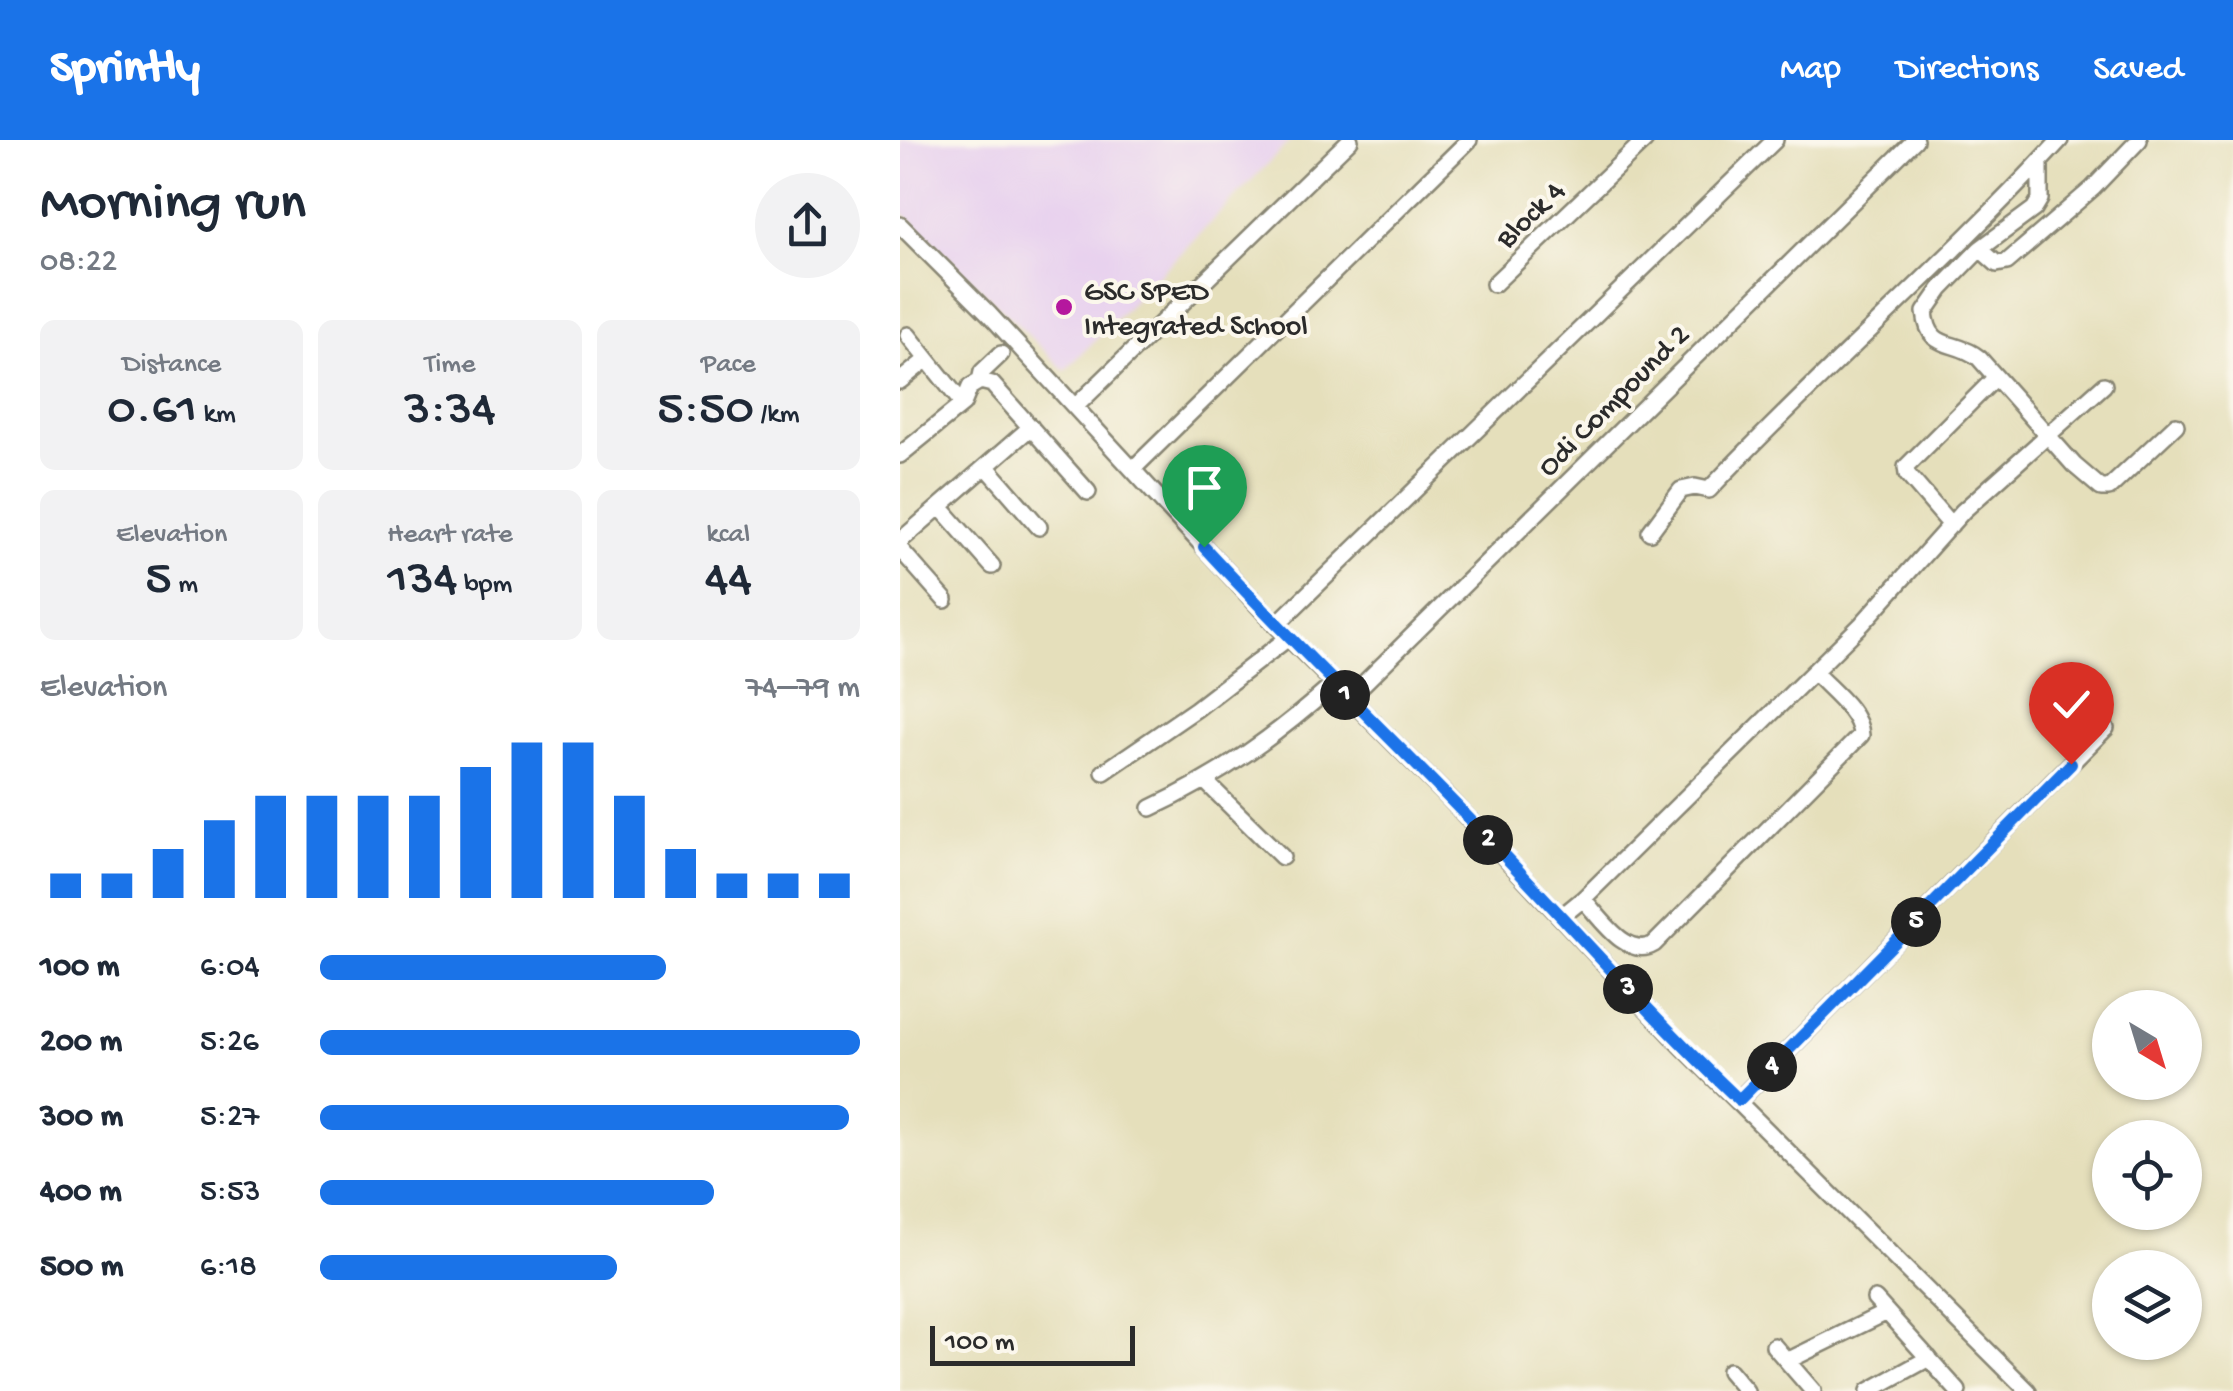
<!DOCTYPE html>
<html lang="en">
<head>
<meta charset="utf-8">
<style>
  body { margin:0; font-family:"Gochi Hand",sans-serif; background:#f2f2f3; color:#1f2937; height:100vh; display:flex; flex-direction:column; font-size:38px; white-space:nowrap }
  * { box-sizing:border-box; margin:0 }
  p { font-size:32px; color:#747a83 }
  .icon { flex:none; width:55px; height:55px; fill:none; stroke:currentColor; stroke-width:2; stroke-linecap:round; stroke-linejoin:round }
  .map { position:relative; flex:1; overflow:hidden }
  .panel { display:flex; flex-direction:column; background:#fff; width:900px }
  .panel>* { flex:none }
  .needle { width:65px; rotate:142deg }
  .tools { position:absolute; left:1192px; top:850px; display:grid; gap:20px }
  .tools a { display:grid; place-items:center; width:110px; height:110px; border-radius:50%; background:#fff; box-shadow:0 2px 8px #0004; font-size:50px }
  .scale { position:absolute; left:30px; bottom:25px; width:205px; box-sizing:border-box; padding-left:10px; border:5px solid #2b2b2b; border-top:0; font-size:28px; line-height:35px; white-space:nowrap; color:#2b2b2b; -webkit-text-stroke:8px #fbf7ec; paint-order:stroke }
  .pin { position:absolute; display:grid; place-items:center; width:85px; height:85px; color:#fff; margin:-102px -42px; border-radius:50% 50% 50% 0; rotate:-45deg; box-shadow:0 0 10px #0007 }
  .pin .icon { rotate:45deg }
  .km { position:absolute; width:50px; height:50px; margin:-25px; border-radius:50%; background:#222; color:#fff; font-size:28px; line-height:50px; text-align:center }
  .round { display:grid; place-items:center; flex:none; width:105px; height:105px; border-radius:52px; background:#f2f2f3 }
  .head { display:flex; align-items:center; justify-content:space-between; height:170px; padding:0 40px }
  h1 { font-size:55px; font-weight:600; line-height:75px }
  .metrics { display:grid; grid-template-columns:repeat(3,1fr); gap:15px; height:170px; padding:10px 40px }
  .metrics div { display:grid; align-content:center; border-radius:15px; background:#f2f2f3; text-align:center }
  .metrics b { font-size:50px; font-weight:600 }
  .metrics small { font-size:28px; font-weight:400 }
  .metrics p { font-size:28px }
  .chart { height:280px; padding:20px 40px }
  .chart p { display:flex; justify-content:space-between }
  .chart svg { width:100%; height:180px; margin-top:10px; stroke:#1a73e8; stroke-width:6 }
  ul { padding:0 40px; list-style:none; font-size:32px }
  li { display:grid; grid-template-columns:160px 120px 1fr; align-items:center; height:75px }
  li i { height:25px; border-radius:12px; background:#1a73e8 }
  header { display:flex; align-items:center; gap:60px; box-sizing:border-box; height:140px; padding:0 50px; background:#1a73e8; color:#fff }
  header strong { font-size:48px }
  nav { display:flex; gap:55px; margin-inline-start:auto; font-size:35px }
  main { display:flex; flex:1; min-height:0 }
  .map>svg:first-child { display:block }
  .built { fill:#e8d2ee }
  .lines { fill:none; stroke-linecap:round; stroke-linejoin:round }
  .minor-casing { stroke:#888573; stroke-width:20 }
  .minor { stroke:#fff; stroke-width:15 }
  .route-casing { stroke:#fff; stroke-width:20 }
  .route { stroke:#1a73e8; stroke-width:12 }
  .poi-dot { fill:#b5179e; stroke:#fbf7ec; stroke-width:4 }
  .labels { text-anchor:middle; stroke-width:8; stroke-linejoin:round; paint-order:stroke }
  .street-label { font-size:30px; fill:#2b2b2b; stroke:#fbf7ec }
  .poi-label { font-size:30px; fill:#2b2b2b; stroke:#fbf7ec; text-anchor:start }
</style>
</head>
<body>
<header>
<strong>Sprintly</strong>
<nav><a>Map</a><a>Directions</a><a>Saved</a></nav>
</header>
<main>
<section class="panel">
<div class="head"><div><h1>Morning run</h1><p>08:22</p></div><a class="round"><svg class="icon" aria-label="share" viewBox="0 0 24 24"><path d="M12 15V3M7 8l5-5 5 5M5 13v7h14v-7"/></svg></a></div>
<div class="metrics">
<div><p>Distance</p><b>0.61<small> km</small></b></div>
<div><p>Time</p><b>3:34</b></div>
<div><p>Pace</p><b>5:50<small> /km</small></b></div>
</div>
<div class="metrics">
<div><p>Elevation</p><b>5<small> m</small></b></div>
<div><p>Heart rate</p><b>134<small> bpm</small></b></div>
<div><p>kcal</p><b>44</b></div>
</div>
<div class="chart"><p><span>Elevation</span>74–79 m</p>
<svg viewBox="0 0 160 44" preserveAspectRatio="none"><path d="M5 44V38M15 44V38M25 44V32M35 44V25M45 44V19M55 44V19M65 44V19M75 44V19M85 44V12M95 44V6M105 44V6M115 44V19M125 44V32M135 44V38M145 44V38M155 44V38"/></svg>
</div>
<ul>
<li><b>100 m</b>6:04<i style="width:64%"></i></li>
<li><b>200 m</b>5:26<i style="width:100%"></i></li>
<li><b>300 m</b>5:27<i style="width:98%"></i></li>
<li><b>400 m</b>5:53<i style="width:73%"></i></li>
<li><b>500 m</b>6:18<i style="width:55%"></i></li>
</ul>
</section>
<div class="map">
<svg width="1333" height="1251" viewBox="0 0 1333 1251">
  <rect width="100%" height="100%" fill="#fbf7ec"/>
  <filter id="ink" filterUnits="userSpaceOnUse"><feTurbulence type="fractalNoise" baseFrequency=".01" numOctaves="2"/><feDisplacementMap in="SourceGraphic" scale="20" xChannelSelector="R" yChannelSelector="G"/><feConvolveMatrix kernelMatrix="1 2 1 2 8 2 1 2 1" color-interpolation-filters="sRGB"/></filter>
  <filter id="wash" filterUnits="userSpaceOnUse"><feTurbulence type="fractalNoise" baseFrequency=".0048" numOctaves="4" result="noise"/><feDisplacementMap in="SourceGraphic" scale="40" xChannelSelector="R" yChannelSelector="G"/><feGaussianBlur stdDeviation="2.25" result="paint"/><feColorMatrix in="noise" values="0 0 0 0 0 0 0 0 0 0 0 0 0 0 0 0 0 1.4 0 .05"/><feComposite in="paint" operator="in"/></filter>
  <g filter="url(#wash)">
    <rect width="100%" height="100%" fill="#e5dfbb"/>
    <!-- built -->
    <path class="built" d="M0 0H391L165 231 0 70Z"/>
  </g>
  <g filter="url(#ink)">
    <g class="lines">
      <defs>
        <path id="minor" d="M1140 22V59L1134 69 1080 109 1041 149 1025 172C1029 213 1054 198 1079 218L1174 325 1201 348H1209L1276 285
          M0 85 89 174 376 485 549 658 781 905 1128 1251
          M1080 109 1097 124 1107 122 1193 48 1239 0
          M594 144 745 0
          M27 219 63 264
          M0 241 27 219 8 195
          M80 241 92 244 188 352
          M175 267 450 0
          M0 315 63 264 70 247 80 241 82 232 101 214
          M86 326 139 387
          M233 329 569 0
          M41 368 92 426
          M1051 385 1007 334 1006 327 1096 237
          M750 392 781 350 795 347 809 350C922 230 1048 122 1160 0
          M0 401 131 287
          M0 409 45 460
          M376 485 875 0
          M448 559 1015 0
          M204 632 296 569 388 498
          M306 642 382 717
          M251 668C320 636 377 595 434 544
          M683 759C700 777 727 820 754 804L961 595C960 571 929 549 914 532
          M661 777 683 759 962 484 1063 371 1204 245
          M839 960 1206 588
          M975 1159 1058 1251
          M874 1206 913 1251
          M887 1221 987 1172
          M829 1231 846 1251
          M969 1251 1029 1218"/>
      </defs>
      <!-- minor casing -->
      <use href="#minor" class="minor-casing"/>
      <!-- minor -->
      <use href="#minor" class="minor"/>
    </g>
  </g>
  <g class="lines" filter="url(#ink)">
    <defs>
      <path id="route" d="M304 407C383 493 467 574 549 658 647 758 738 864 839 960L1171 624"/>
    </defs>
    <!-- route casing -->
    <use href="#route" class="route-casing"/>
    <!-- route -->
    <use href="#route" class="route"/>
  </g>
  <!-- markers -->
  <circle class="poi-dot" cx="164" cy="167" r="10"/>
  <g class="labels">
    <!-- street labels -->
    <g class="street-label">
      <text transform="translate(629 73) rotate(-44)" y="10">Block 4</text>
      <text transform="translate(712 259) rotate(-45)" y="10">Odi Compound 2</text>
    </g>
    <!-- poi labels -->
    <g class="poi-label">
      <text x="184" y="160">GSC SPED<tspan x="184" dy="34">Integrated School</tspan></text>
    </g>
  </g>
</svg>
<div class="tools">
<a><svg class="needle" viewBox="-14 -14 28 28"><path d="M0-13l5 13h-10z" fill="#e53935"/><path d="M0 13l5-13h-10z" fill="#747a83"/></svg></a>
<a><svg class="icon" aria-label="locate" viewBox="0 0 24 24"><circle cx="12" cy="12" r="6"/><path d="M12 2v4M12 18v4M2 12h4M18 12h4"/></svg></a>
<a><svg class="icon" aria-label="layers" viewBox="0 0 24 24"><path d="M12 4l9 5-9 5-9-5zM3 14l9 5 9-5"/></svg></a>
</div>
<div class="scale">100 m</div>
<div class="pin" style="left:304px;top:407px;background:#1e9e55"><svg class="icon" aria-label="arrive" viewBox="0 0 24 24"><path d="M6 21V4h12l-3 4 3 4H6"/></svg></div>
<div class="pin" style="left:1171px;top:624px;background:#d93025"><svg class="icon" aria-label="check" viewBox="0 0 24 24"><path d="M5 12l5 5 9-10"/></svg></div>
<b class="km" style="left:445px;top:555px">1</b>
<b class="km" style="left:588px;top:700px">2</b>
<b class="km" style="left:728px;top:849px">3</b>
<b class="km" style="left:872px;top:927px">4</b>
<b class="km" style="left:1016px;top:782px">5</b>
</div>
</main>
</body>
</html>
